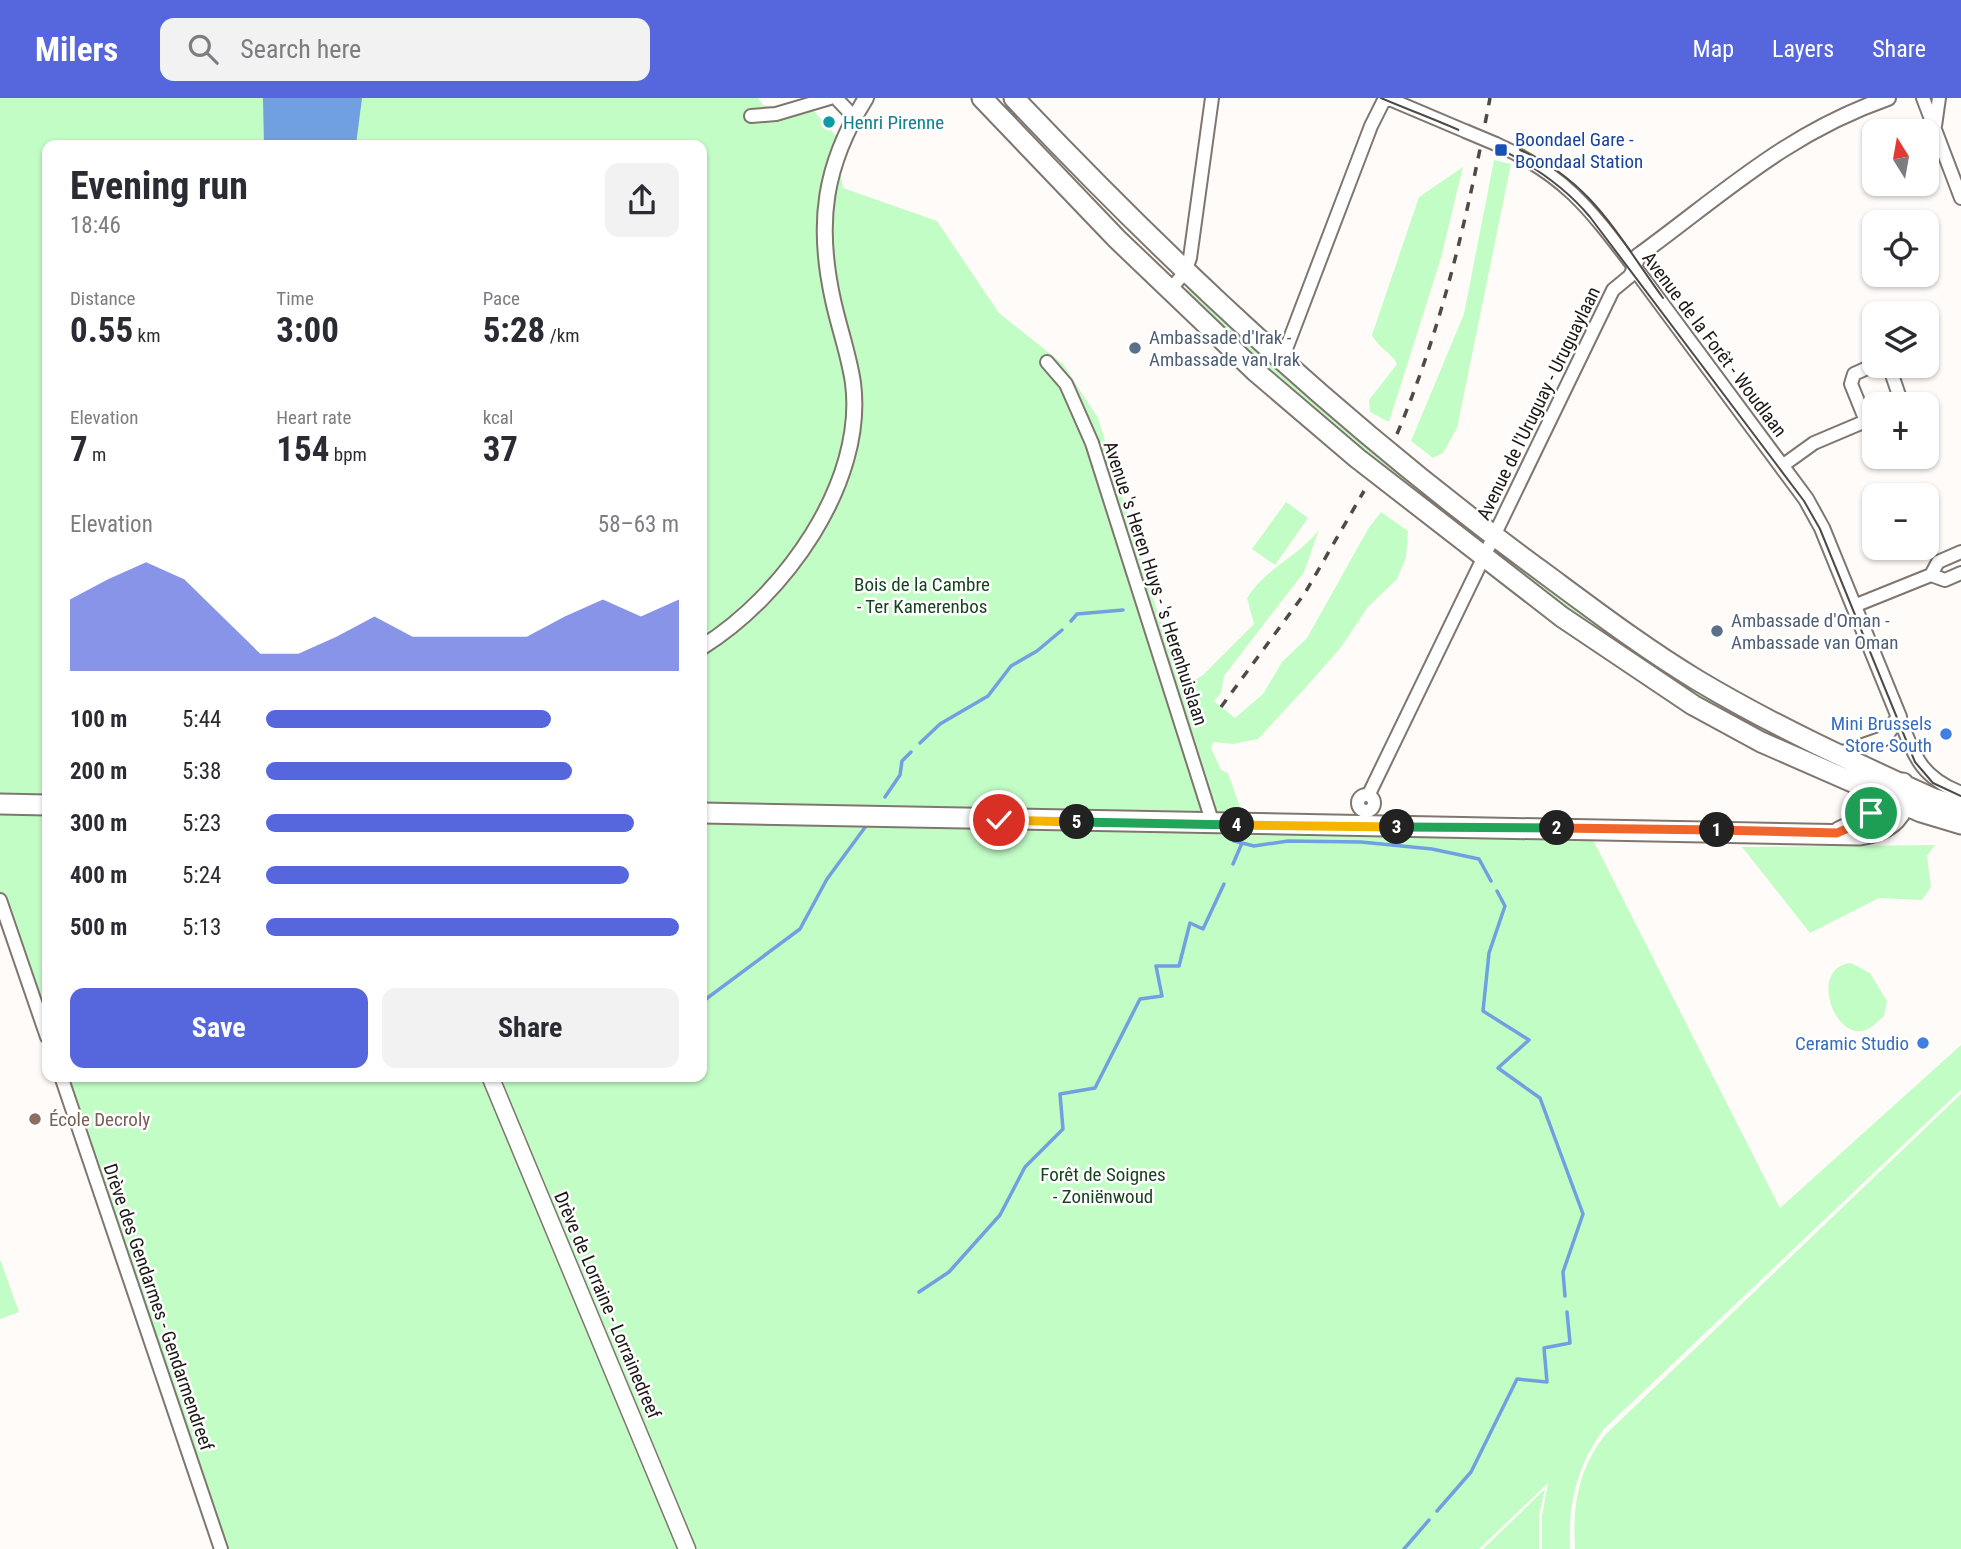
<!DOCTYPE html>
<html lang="en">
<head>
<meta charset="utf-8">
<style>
  body { margin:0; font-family:"Roboto Condensed",sans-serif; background:#f2f2f3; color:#2b2b33; height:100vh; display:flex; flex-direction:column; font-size:26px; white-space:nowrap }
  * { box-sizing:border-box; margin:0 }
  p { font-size:23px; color:#7c7c81 }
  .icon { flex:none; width:38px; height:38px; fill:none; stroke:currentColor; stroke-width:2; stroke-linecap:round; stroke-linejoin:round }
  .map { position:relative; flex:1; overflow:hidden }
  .sheet { position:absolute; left:42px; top:42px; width:665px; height:942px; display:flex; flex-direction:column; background:#fff; border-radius:14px; box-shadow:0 2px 5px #0004 }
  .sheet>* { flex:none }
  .needle { width:46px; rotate:349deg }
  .tools { position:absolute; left:1862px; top:21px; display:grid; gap:14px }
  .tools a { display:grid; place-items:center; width:77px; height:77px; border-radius:14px; background:#fff; box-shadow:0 2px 5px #0004; font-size:35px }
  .pin { position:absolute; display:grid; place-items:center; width:60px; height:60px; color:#fff; margin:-30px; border:4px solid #fff; border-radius:50%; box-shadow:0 2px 7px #0007 }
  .km { position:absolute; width:35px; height:35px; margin:-18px; border-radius:50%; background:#222; color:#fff; font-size:19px; line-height:35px; text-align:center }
  .round { display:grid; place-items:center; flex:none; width:74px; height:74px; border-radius:14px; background:#f2f2f3 }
  .head { display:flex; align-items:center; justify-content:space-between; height:119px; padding:0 28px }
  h1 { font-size:38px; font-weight:700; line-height:52px }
  .stats { display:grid; grid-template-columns:repeat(3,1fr); gap:10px; height:119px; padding:7px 28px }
  .stats div { display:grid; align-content:center }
  .stats b { font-size:35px; font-weight:700 }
  .stats small { font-size:19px; font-weight:400 }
  .stats p { font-size:19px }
  .chart { height:196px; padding:14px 28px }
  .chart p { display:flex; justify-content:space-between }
  .chart svg { width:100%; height:126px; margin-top:7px; fill:#5667de; opacity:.7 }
  .primary-button { display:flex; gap:14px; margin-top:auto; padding:14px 28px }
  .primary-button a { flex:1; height:80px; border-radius:14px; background:#5667de; color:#fff; font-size:28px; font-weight:700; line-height:80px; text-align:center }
  .primary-button a+a { background:#f2f2f3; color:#2b2b33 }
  ul { padding:0 28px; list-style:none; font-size:23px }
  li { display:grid; grid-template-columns:112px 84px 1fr; align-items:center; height:52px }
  li i { height:18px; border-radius:9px; background:#5667de }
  header { display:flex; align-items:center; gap:42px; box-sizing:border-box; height:98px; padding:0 35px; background:#5667de; color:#fff }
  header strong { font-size:33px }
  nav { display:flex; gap:38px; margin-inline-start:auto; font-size:24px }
  .search { width:490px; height:63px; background:#f2f2f3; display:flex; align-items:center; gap:18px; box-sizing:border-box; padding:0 24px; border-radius:14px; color:#7c7c81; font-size:26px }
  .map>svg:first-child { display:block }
  .green { fill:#c3fdc6 }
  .water { fill:#71a0e0 }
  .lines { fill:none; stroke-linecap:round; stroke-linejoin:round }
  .stream { stroke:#71a0e0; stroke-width:3.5 }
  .minor-casing { stroke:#7f766f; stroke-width:16 }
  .tertiary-casing { stroke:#7f766f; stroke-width:18 }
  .secondary-casing { stroke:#7f766f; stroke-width:19 }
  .primary-casing { stroke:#7f766f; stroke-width:23 }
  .minor { stroke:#fff; stroke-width:12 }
  .tertiary { stroke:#fff; stroke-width:14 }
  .secondary { stroke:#fff; stroke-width:16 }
  .primary { stroke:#fff; stroke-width:19 }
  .tram { stroke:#4e4a48; stroke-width:2 }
  .rail { stroke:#4e4a48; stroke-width:3.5; stroke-dasharray:9 9; stroke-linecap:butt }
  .minor-bridge-casing { stroke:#7f766f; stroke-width:16; stroke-linecap:butt }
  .minor-bridge { stroke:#fff; stroke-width:12 }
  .split-1-casing { stroke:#fff; stroke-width:14 }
  .split-2-casing { stroke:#fff; stroke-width:14 }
  .split-3-casing { stroke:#fff; stroke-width:14 }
  .split-4-casing { stroke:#fff; stroke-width:14 }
  .split-5-casing { stroke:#fff; stroke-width:14 }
  .split-6-casing { stroke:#fff; stroke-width:14 }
  .split-1 { stroke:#f0652b; stroke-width:9 }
  .split-2 { stroke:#f0652b; stroke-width:9 }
  .split-3 { stroke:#22a559; stroke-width:9 }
  .split-4 { stroke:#f5b400; stroke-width:9 }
  .split-5 { stroke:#22a559; stroke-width:9 }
  .split-6 { stroke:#f5b400; stroke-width:9 }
  .culture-dot { fill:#0f9aa8; stroke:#fff; stroke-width:2.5 }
  .transit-dot { fill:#1a4fb4; stroke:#fff; stroke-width:2.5 }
  .service-dot { fill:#5c6f8a; stroke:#fff; stroke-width:2.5 }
  .shop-dot { fill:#3f7fe0; stroke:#fff; stroke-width:2.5 }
  .education-dot { fill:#8d6e63; stroke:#fff; stroke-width:2.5 }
  .labels { text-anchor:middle; stroke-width:5; stroke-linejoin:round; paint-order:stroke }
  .culture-label { font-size:19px; fill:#0d838f; stroke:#fff; text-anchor:start }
  .transit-label { font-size:19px; fill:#164399; stroke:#fff; text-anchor:start }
  .service-label { font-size:19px; fill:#4e5e75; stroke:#fff; text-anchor:start }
  .street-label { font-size:19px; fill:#1c1816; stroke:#fff }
  .park-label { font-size:19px; fill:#16441d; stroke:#fff }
  .shop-label { font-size:19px; fill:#366cbe; stroke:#fff; text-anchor:end }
  .education-label { font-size:19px; fill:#785e54; stroke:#fff; text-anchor:start }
</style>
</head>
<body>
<header>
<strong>Milers</strong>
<div class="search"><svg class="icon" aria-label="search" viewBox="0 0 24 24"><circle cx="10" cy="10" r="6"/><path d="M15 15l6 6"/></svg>Search here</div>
<nav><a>Map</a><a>Layers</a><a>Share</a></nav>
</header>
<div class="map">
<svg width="1961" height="1451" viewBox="0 0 1961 1451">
  <rect width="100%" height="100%" fill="#fffbf8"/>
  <!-- green -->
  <path class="green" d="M0 0H758L763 7 814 13 847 50 840 71 843 90 937 123 999 215 1063 266 1098 320 1181 590 1203 577 1254 526 1247 500C1267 469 1295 461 1319 432L1304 474 1224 578 1221 595 1214 603 1235 620 1263 596 1282 564 1307 540 1368 431 1381 414 1408 433 1406 460 1397 481 1367 510 1342 548 1307 588 1258 641 1233 646 1213 644 1211 650 1221 672 1228 675 1246 726 1588 732 1780 1110 1961 947V992L1604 1331C1577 1367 1568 1406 1570 1451H1542V1418L1548 1385 1479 1451H224L62 978H702V47H47V934L0 795Z
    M1494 62 1511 66 1457 330 1443 355 1433 360 1411 343 1464 216Z
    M1463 69 1441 160 1389 324 1370 314 1369 302 1397 266C1391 254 1378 250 1372 237L1419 99Z
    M1190 188 1470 426 1462 437 1299 305 1183 195Z
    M1286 404 1308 420 1275 467 1252 451Z
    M1513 459 1858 670 1854 681 1718 617 1505 470Z
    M1935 747 1927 758 1931 789 1922 802 1879 800 1810 835 1742 749Z
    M1851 865 1870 875 1887 903 1884 918C1879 922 1872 930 1866 932 1834 944 1808 869 1851 865Z
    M1961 996V1451H1575C1572 1408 1579 1368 1607 1335Z
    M0 1161 19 1214 0 1221Z
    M1545 1391 1539 1418V1451H1483Z"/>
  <!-- water -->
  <path class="water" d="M263 0H362L356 47H264Z"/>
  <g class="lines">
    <!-- stream -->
    <path class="stream" d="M1071 523 1077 516 1123 512
      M920 645 940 626 988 598 1011 568 1037 553 1062 532
      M885 699 900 677 902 663 911 654
      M1234 743 1254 748 1288 743 1361 744 1432 751 1479 761 1491 783
      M1233 766 1242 745
      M1497 793 1505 808 1489 855 1483 913 1529 942 1498 970 1540 1000 1583 1116 1563 1174 1565 1198
      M702 904 800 831 827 781 866 728
      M919 1194 949 1174 1000 1117 1025 1069 1063 1031 1060 996 1095 990 1140 901 1162 898 1156 868H1179L1190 825 1203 831 1224 786
      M1437 1413 1471 1374 1517 1281 1547 1284 1544 1250 1570 1245 1567 1214
      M1404 1451 1429 1422"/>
    <defs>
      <path id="minor" d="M836 0 854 19
        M1387 0 1465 33
        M1923 0 1961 100
        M751 18 776 16 830 0
        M1935 28 1939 0
        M1170 192 1185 174 1190 160 1212 0
        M1278 261 1286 251 1371 28 1385 0
        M1047 264 1066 286 1092 345 1213 726
        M1874 267 1854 276 1851 286 1866 323 1874 320
        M1889 268 1902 306
        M1782 368 1814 345 1866 323
        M1931 477 1938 464 1961 454
        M1854 508 1931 477 1945 482 1961 475
        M1899 619C1914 656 1919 678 1959 694
        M1369 696 1613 192 1630 178 1634 169C1589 110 1565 77 1496 46
        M1358 705a8 8 0 1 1 16 0a8 8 0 1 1-16 0Z
        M0 802 47 939
        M61 978 221 1451"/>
      <path id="tertiary" d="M702 549C783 499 866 385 853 285 849 257 839 230 833 202 816 125 824 67 866 0
        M1840 656 1883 641 1899 619 1822 430 1806 401 1634 169 1638 158C1723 96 1787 35 1888 0"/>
      <path id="secondary" d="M490 978 687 1451"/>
      <path id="primary" d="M982 0 1117 141 1255 273 1357 360 1562 519 1693 607 1761 644 1921 714 1961 726
        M1014 0C1178 173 1351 334 1544 475 1594 512 1644 550 1697 582 1772 627 1853 664 1932 700L1961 709
        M0 706 47 707
        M702 715 1860 737C1889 732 1911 717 1903 685
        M1839 734C1861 724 1870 717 1879 695"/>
    </defs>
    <!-- minor casing -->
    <use href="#minor" class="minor-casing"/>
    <!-- tertiary casing -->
    <use href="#tertiary" class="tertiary-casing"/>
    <!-- secondary casing -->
    <use href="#secondary" class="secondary-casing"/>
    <!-- primary casing -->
    <use href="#primary" class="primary-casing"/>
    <!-- minor -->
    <use href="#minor" class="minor"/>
    <!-- tertiary -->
    <use href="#tertiary" class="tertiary"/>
    <!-- secondary -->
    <use href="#secondary" class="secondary"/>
    <!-- primary -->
    <use href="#primary" class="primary"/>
    <!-- tram -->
    <path class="tram" d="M1381 0C1454 31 1538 56 1590 119L1804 403 1820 431 1915 664 1933 685 1961 698
      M1520 52C1592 83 1619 140 1663 200"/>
    <!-- rail -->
    <path class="rail" d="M1397 336C1443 227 1468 116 1490 0
      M1221 609 1305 495 1364 393"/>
    <defs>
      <path id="minor-bridge" d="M1465 33 1496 46"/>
    </defs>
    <!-- minor-bridge casing -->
    <use href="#minor-bridge" class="minor-bridge-casing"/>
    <!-- minor-bridge -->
    <use href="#minor-bridge" class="minor-bridge"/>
  </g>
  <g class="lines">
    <defs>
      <path id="split-1" d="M1717 732 1837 735 1862 724 1871 715"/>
      <path id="split-2" d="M1557 730 1717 732"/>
      <path id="split-3" d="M1397 729 1557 730"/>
      <path id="split-4" d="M1237 727 1397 729"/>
      <path id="split-5" d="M1077 724 1237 727"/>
      <path id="split-6" d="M999 722 1077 724"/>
    </defs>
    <!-- split-1 casing -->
    <use href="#split-1" class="split-1-casing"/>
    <!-- split-2 casing -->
    <use href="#split-2" class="split-2-casing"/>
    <!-- split-3 casing -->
    <use href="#split-3" class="split-3-casing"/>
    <!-- split-4 casing -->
    <use href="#split-4" class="split-4-casing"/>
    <!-- split-5 casing -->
    <use href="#split-5" class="split-5-casing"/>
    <!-- split-6 casing -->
    <use href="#split-6" class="split-6-casing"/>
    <!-- split-1 -->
    <use href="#split-1" class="split-1"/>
    <!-- split-2 -->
    <use href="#split-2" class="split-2"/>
    <!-- split-3 -->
    <use href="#split-3" class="split-3"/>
    <!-- split-4 -->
    <use href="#split-4" class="split-4"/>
    <!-- split-5 -->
    <use href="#split-5" class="split-5"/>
    <!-- split-6 -->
    <use href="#split-6" class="split-6"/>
  </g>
  <!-- markers -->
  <circle class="culture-dot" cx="829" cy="24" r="7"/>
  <rect class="transit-dot" x="1494" y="45" width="14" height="14" rx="3.5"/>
  <g class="service-dot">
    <circle cx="1135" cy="250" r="7"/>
    <circle cx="1717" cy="533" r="7"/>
  </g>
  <g class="shop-dot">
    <circle cx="1946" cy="636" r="7"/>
    <circle cx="1923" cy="945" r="7"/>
  </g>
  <circle class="education-dot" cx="35" cy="1021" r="7"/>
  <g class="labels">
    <!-- culture labels -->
    <g class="culture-label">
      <text x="843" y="31">Henri Pirenne</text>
    </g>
    <!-- transit labels -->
    <g class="transit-label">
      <text x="1515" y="48">Boondael Gare -<tspan x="1515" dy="22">Boondaal Station</tspan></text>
    </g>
    <!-- service labels -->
    <g class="service-label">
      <text x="1149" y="246">Ambassade d'Irak -<tspan x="1149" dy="22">Ambassade van Irak</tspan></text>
      <text x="1731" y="529">Ambassade d'Oman -<tspan x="1731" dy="22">Ambassade van Oman</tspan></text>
    </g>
    <!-- street labels -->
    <g class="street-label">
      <text transform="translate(1715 246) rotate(53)" y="7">Avenue de la Forêt - Woudlaan</text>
      <text transform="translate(1538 305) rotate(-64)" y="7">Avenue de l'Uruguay - Uruguaylaan</text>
      <text transform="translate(1156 485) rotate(72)" y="7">Avenue 's Heren Huys - 's Herenhuislaan</text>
      <text transform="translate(608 1207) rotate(67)" y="7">Drève de Lorraine - Lorrainedreef</text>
      <text transform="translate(159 1209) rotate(71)" y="7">Drève des Gendarmes - Gendarmendreef</text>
    </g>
    <!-- park labels -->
    <g class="park-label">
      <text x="922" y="493">Bois de la Cambre<tspan x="922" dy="22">- Ter Kamerenbos</tspan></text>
      <text x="1103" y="1083">Forêt de Soignes<tspan x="1103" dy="22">- Zoniënwoud</tspan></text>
    </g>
    <!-- shop labels -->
    <g class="shop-label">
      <text x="1932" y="632">Mini Brussels<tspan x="1932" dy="22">Store South</tspan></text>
      <text x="1909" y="952">Ceramic Studio</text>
    </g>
    <!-- education labels -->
    <g class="education-label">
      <text x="49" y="1028">École Decroly</text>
    </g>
  </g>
</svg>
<div class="tools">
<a><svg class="needle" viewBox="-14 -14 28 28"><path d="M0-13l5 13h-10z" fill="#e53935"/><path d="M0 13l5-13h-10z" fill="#7c7c81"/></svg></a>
<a><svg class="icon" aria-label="locate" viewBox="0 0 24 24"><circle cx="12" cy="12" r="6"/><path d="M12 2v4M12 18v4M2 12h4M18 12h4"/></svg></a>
<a><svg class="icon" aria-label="layers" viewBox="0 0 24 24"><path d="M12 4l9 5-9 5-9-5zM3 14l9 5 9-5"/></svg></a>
<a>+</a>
<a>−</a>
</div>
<div class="pin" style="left:1871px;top:715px;background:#1e9e55"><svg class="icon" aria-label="arrive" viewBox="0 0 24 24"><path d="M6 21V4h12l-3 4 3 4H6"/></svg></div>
<div class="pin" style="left:999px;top:722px;background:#d93025"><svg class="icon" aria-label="check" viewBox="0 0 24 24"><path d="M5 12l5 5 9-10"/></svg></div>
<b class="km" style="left:1717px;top:732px">1</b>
<b class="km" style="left:1557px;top:730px">2</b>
<b class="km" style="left:1397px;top:729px">3</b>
<b class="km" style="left:1237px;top:727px">4</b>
<b class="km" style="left:1077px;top:724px">5</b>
<section class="sheet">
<div class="head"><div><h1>Evening run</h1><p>18:46</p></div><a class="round"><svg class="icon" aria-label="share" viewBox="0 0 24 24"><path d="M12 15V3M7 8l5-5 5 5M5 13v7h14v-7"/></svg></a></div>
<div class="stats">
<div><p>Distance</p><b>0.55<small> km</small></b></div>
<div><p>Time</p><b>3:00</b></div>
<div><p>Pace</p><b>5:28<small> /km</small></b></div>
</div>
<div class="stats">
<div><p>Elevation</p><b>7<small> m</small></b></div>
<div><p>Heart rate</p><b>154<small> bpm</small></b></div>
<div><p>kcal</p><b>37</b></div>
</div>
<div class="chart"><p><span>Elevation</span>58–63 m</p>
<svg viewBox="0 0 160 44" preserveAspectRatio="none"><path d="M0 44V19L10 12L20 6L30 12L40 25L50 38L60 38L70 32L80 25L90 32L100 32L110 32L120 32L130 25L140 19L150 25L160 19V44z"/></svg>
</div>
<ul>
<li><b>100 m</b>5:44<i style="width:69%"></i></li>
<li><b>200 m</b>5:38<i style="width:74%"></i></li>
<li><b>300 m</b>5:23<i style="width:89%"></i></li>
<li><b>400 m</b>5:24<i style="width:88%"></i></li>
<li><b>500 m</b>5:13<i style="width:100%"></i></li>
</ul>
<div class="primary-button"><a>Save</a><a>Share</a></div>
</section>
</div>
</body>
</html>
